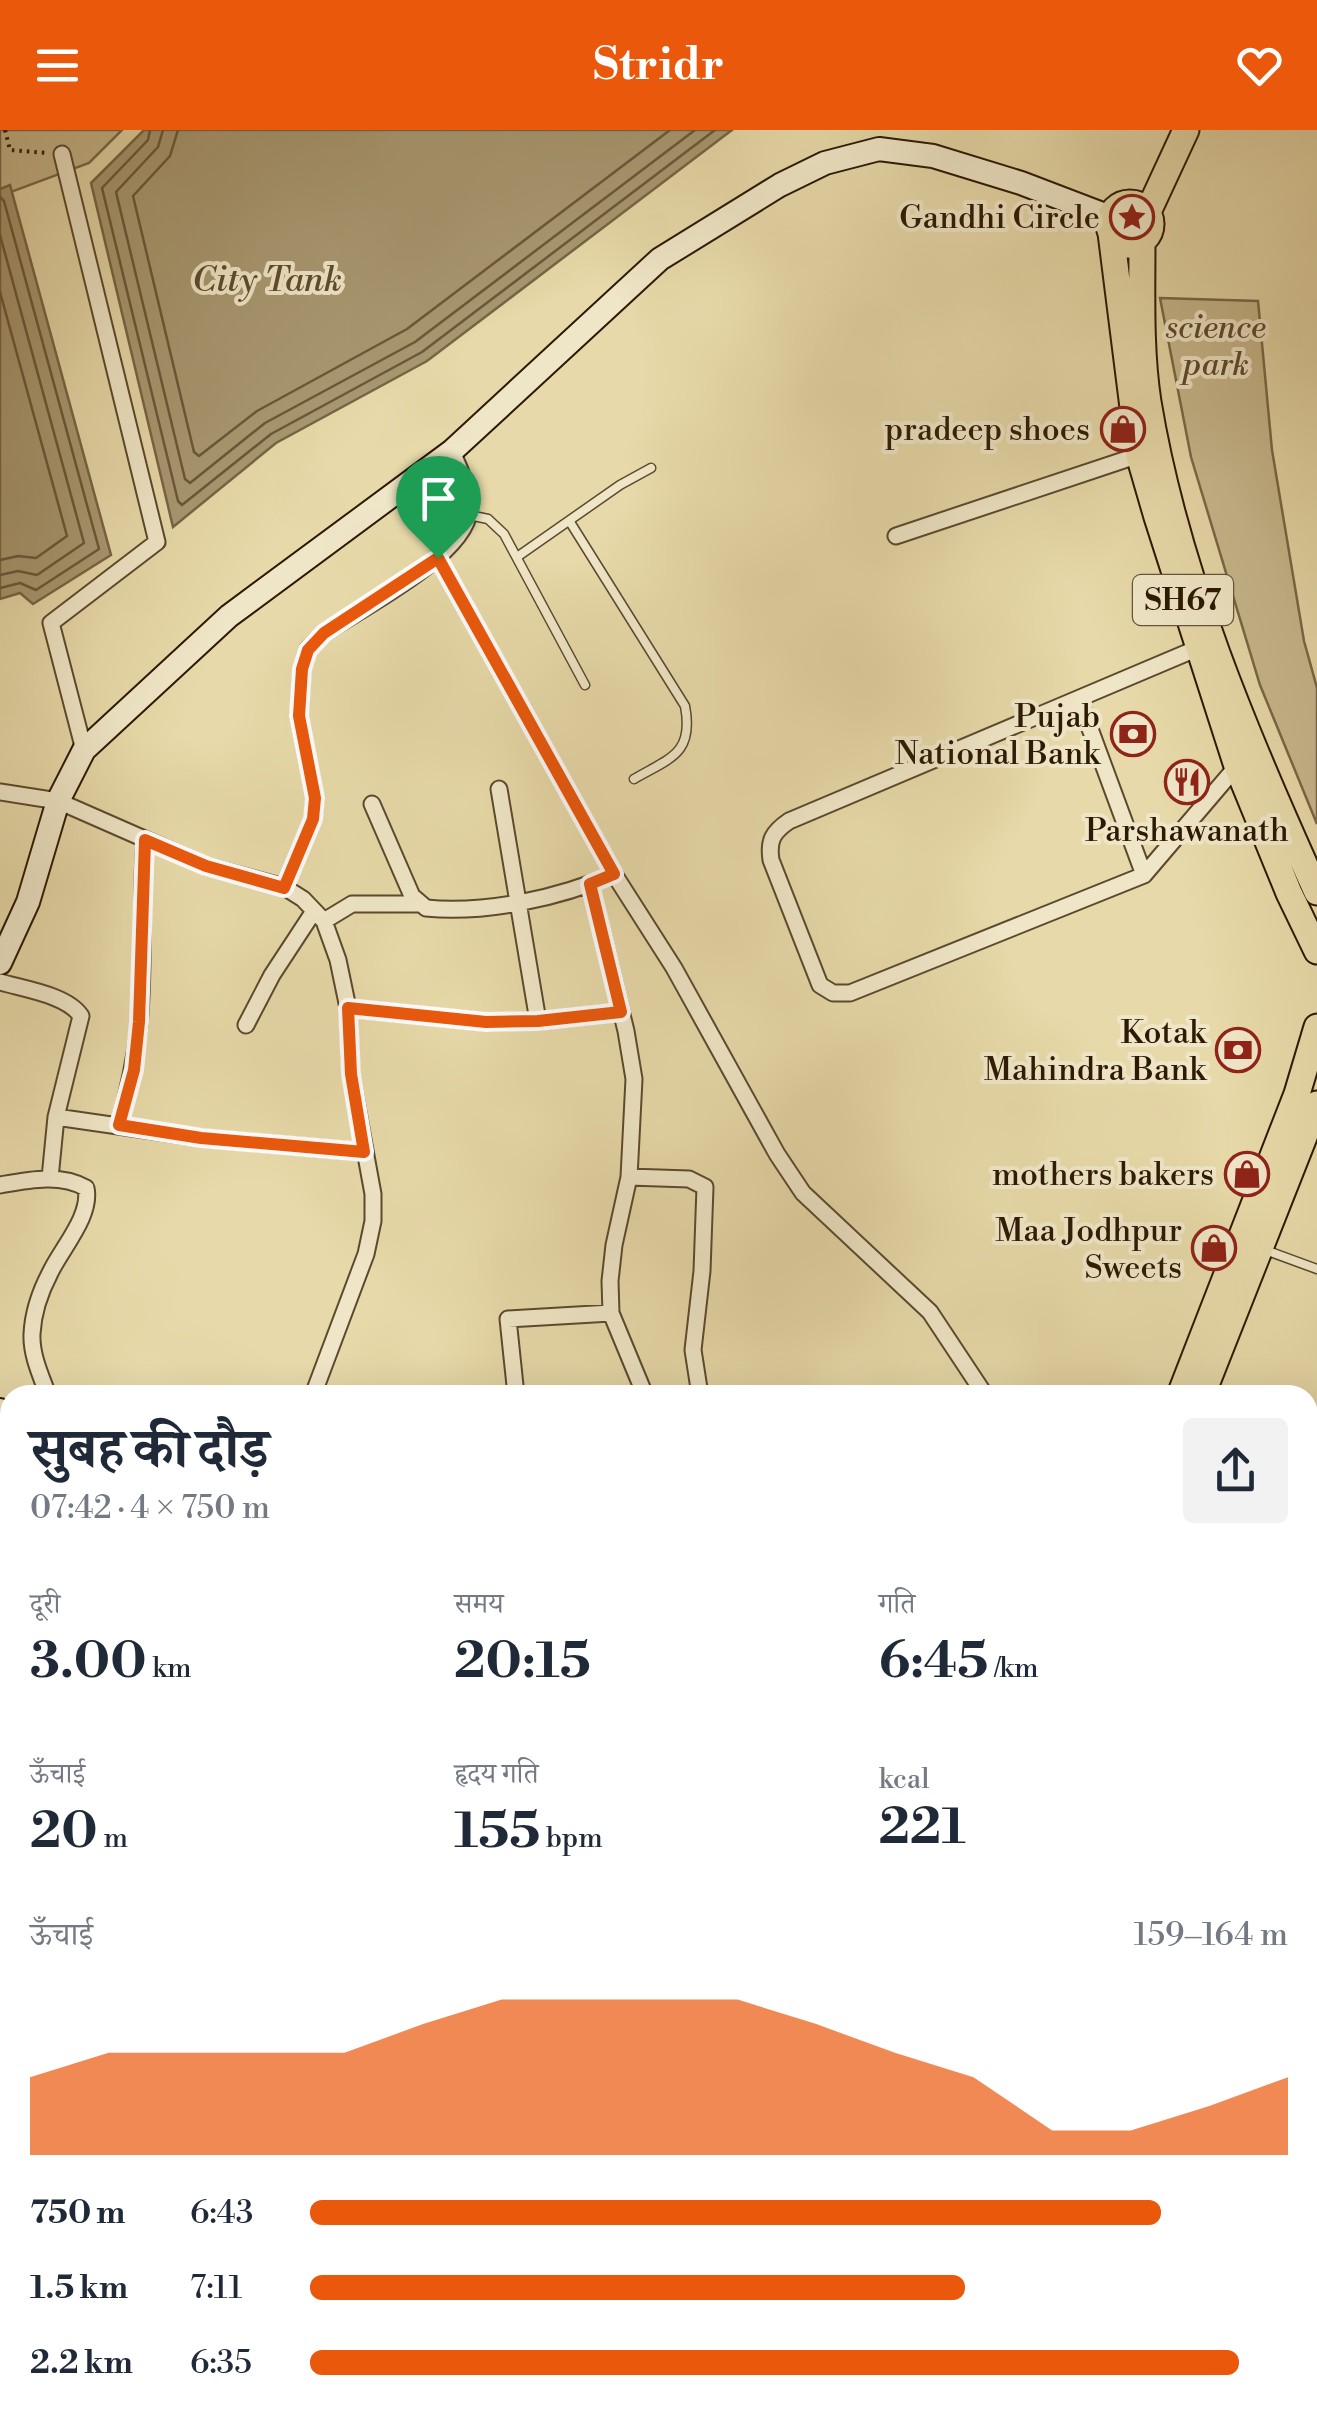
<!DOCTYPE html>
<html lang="hi">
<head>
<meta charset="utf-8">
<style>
  body { margin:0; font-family:"Libre Bodoni","Noto Serif Devanagari",serif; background:#f2f2f3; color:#1f2937; height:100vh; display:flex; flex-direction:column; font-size:38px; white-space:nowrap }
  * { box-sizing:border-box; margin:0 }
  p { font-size:32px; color:#747a83 }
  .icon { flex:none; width:55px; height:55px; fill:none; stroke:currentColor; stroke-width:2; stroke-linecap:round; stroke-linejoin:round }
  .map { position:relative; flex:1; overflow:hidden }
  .side { position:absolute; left:0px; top:1255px; width:1318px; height:1038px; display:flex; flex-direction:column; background:#fff; border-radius:30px 30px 0 0; box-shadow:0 10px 40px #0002 }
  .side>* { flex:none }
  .pin { position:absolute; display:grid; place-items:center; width:85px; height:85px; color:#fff; margin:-102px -42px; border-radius:50% 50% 50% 0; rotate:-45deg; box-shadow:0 0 10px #0007 }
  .pin .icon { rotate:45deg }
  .round { display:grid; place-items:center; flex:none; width:105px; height:105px; border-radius:10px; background:#f2f2f3 }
  .head { display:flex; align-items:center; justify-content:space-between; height:170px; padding:0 30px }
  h1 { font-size:55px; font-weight:700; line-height:75px }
  .metrics { display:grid; grid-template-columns:repeat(3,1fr); gap:15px; height:170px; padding:10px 30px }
  .metrics div { display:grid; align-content:center }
  .metrics b { font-size:50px; font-weight:700 }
  .metrics small { font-size:28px; font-weight:400 }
  .metrics p { font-size:28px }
  .chart { height:280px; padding:20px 30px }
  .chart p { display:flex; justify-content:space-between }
  .chart svg { width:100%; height:180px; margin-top:10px; fill:#ea580c; opacity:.7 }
  ul { padding:0 30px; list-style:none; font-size:32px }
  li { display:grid; grid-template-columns:160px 120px 1fr; align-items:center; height:75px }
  li i { height:25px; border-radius:12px; background:#ea580c }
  header { display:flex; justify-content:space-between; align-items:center; height:130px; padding:0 30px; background:#ea580c; color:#fff; font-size:45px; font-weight:700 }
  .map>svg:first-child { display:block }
  .green { fill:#c7b88d; stroke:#7a6848; stroke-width:2.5 }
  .water { fill:#a89871; stroke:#776545; stroke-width:2.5 }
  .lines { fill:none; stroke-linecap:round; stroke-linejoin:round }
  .shore { stroke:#6a583a; stroke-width:2.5 }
  .lane-casing { stroke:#5c492d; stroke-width:11 }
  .street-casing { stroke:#5c492d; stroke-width:19 }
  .secondary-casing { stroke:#2d1904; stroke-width:26 }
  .primary-casing { stroke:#2d1904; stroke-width:29 }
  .path { stroke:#2d1904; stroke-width:4; stroke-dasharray:2.5 5; stroke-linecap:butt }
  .lane { stroke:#efe6c7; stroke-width:8 }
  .street { stroke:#efe6c7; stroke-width:15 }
  .secondary { stroke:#efe6c7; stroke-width:22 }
  .primary { stroke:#e7d9a9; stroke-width:25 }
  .route-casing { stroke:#fff; stroke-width:20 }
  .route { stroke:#ea580c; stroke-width:12 }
  .labels { text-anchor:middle; stroke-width:8; stroke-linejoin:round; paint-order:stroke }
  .shield { fill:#efe6c7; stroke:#67563e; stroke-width:2.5 }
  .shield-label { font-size:30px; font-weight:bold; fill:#2d1904 }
  .poi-label { font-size:32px; fill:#2d1904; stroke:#efe6c7; text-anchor:end }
  .park-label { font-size:32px; font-style:italic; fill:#5b492d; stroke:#efe6c7 }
  .water-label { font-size:35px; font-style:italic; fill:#5e4c30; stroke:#efe6c7 }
</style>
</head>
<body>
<header><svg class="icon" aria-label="menu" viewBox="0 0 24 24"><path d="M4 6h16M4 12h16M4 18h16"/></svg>Stridr<svg class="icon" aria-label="heart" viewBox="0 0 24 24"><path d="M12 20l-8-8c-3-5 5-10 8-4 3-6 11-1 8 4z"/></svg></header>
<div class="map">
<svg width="1317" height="2291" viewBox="0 0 1317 2291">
  <rect width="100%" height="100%" fill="#e7d9a9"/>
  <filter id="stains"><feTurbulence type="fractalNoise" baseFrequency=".002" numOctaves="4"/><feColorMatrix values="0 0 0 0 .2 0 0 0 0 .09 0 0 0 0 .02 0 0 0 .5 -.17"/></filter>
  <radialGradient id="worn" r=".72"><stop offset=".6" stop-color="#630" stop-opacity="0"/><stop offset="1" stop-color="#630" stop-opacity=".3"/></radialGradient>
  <!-- green -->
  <path class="green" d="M0 0H122L89 33 0 66Z
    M1160 168 1258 171 1272 320 1304 511 1317 558V694L1260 555 1191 327Z"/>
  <!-- water -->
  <path class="water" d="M144 0H732L427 231 276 313 173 397 91 53Z
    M10 55 111 425 33 474 20 463 0 469V59Z"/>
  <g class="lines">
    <!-- shore -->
    <path class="shore" d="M150 0 148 10 102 58 178 371 182 375 271 304 422 222 715 0
      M163 0 158 17 116 62 185 349 190 353 265 293 415 212 695 0
      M178 0 170 26 133 66 194 322 199 326 257 281 407 199 670 0
      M0 67 4 71 99 419 36 460 20 453 0 458
      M0 105 84 413 37 445 18 441 0 445
      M0 162 67 406 36 428 18 426 0 430"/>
    <defs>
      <path id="lane" d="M469 385 488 389 504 404 585 555
        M570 392 685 576C694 624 670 628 634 649
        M517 427 620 355 651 338
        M1265 1120 1317 1139
        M1308 2008 1317 2010
        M1308 2098 1317 2059"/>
      <path id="street" d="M62 24 157 412 51 493 84 620
        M896 406 1139 325
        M438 428 614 744 674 838 777 1024 803 1063 930 1182 985 1265
        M1198 518 789 691C773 702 768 710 771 730L820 855 833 863H850L1144 745 1237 636
        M1079 569 1144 745
        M499 659 538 891
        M0 662 58 671 206 736 284 757 303 769 324 791 338 830 348 878 351 944 373 1064V1091L366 1124 313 1265
        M372 674 412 766 426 778C485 784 560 768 614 744
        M590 754 626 901 634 949 629 1047 614 1115 610 1151 611 1183 645 1265
        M284 757 313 689 315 668 299 587 302 539 308 519 324 503C359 480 466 425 469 381 470 359 460 341 452 321
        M324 791 352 774H418
        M0 852C24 859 67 865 81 886L56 987 50 1048
        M348 878 486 892 538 891 621 882
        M246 895 272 845 314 781
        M56 987 201 1008 364 1022
        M119 995C128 962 135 930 139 896 145 834 140 772 145 709
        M629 1047 689 1049 705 1057 702 1141 693 1220 700 1265
        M0 1055C28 1050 61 1043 86 1058 92 1086 61 1119 50 1143 40 1162 33 1183 32 1204 31 1225 41 1246 48 1265
        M516 1265 508 1189 611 1183
        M0 1434 10 1431
        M0 1500 10 1695
        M1308 1837 1317 1840
        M1308 1963 1317 1966
        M0 2020 10 2022
        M0 2161 10 2087
        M1308 2253 1317 2255
        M436 2282 442 2291
        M576 2282 636 2291
        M650 2282 652 2291
        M1118 2282 1149 2291
        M92 2291 93 2282
        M181 2291V2282
        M270 2291 271 2282
        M724 2291 727 2282
        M817 2291 820 2282"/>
      <path id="secondary" d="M0 833 28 772 58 671 84 620 229 486 452 321 660 129 780 55 825 33 879 19 933 26 1021 53 1110 87
        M0 1280 10 1324
        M1308 1610 1317 1615"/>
      <path id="primary" d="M1109 94a21 21 0 1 1 42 0a21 21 0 1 1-42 0Z
        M1148 82 1186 0
        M1111 103 1139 325 1157 387 1237 636 1289 763 1317 821
        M1142 112C1142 165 1140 220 1148 272 1176 441 1247 608 1317 762
        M1180 1265 1297 964 1317 897
        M1202 1265 1317 974
        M947 2291 950 2282
        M968 2291 970 2282"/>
    </defs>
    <!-- lane casing -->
    <use href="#lane" class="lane-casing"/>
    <!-- street casing -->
    <use href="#street" class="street-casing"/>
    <!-- secondary casing -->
    <use href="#secondary" class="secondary-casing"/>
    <!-- primary casing -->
    <use href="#primary" class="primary-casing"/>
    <!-- path -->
    <path class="path" d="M5 0 10 20 47 23"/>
    <!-- lane -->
    <use href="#lane" class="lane"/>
    <!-- street -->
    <use href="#street" class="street"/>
    <!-- secondary -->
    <use href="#secondary" class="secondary"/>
    <!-- primary -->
    <use href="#primary" class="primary"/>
  </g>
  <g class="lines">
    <defs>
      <path id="route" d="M438 428 614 744 590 754 621 882 538 891 486 892 348 878 351 944 364 1022 201 1008 119 995 134 940 139 892 145 710 206 736 284 758 313 689 315 668 299 586 302 539 308 520 324 503Z"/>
    </defs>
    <!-- route casing -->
    <use href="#route" class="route-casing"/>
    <!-- route -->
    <use href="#route" class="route"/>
  </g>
  <!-- icons -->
  <defs>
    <symbol id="sight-ring" viewBox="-11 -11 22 22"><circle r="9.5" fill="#efe6c7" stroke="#8f2418" stroke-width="1.5"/><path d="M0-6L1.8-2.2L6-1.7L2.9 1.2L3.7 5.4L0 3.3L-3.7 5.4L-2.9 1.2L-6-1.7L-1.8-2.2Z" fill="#8f2418"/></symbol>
    <symbol id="shop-ring" viewBox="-11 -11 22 22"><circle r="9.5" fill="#efe6c7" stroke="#8f2418" stroke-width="1.5"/><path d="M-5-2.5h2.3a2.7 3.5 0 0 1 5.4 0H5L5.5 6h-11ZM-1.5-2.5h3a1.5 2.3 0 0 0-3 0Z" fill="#8f2418"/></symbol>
    <symbol id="bank-ring" viewBox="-11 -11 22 22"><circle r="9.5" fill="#efe6c7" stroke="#8f2418" stroke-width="1.5"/><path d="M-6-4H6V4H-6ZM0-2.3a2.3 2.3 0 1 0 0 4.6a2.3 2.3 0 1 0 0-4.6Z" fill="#8f2418"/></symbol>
    <symbol id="restaurant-ring" viewBox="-11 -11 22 22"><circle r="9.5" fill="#efe6c7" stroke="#8f2418" stroke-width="1.5"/><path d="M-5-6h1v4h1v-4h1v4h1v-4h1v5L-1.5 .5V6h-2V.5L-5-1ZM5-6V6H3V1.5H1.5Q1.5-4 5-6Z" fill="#8f2418"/></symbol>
  </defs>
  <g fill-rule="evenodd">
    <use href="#sight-ring" x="1107" y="62" width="50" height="50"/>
    <use href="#shop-ring" x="1098" y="274" width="50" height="50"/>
    <use href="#bank-ring" x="1108" y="579" width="50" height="50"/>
    <use href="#restaurant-ring" x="1162" y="627" width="50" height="50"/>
    <use href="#bank-ring" x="1213" y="895" width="50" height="50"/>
    <use href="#shop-ring" x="1222" y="1019" width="50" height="50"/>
    <use href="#shop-ring" x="1189" y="1093" width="50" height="50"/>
  </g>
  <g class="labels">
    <!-- shield labels -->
    <rect class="shield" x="1133" y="445" width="100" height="50" rx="8"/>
    <g class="shield-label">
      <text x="1183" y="480">SH67</text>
    </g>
    <!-- poi labels -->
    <g class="poi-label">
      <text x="1100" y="98">Gandhi Circle</text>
      <text x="1090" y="310">pradeep shoes</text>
      <text x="1100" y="597">Pujab<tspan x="1100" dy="37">National Bank</tspan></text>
      <text x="1187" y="711" text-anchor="middle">Parshawanath</text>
      <text x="1206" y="913">Kotak<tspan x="1206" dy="37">Mahindra Bank</tspan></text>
      <text x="1214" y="1055">mothers bakers</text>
      <text x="1182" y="1111">Maa Jodhpur<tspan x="1182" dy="37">Sweets</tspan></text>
    </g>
    <!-- park labels -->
    <g class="park-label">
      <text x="1216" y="208">science<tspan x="1216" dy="37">park</tspan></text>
    </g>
    <!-- water labels -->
    <g class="water-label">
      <text x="267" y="161">City Tank</text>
    </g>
  </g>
  <rect width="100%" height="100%" filter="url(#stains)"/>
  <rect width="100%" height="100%" fill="url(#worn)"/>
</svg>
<div class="pin" style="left:438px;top:428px;background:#1e9e55"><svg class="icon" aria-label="arrive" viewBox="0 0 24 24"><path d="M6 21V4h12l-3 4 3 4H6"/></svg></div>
<section class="side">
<div class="head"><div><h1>सुबह की दौड़</h1><p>07:42 · 4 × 750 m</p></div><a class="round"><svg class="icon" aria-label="share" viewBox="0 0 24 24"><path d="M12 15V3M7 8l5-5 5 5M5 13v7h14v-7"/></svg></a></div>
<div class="metrics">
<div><p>दूरी</p><b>3.00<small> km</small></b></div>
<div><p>समय</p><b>20:15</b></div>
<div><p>गति</p><b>6:45<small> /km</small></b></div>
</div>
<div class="metrics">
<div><p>ऊँचाई</p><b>20<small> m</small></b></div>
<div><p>हृदय गति</p><b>155<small> bpm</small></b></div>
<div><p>kcal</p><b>221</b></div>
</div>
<div class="chart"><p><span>ऊँचाई</span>159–164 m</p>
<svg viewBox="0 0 160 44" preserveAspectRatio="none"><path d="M0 44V25L10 19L20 19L30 19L40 19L50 12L60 6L70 6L80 6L90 6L100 12L110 19L120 25L130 38L140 38L150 32L160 25V44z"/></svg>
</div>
<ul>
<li><b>750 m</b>6:43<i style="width:87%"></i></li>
<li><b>1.5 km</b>7:11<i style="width:67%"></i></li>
<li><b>2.2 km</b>6:35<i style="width:95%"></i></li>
</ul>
</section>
</div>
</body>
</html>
